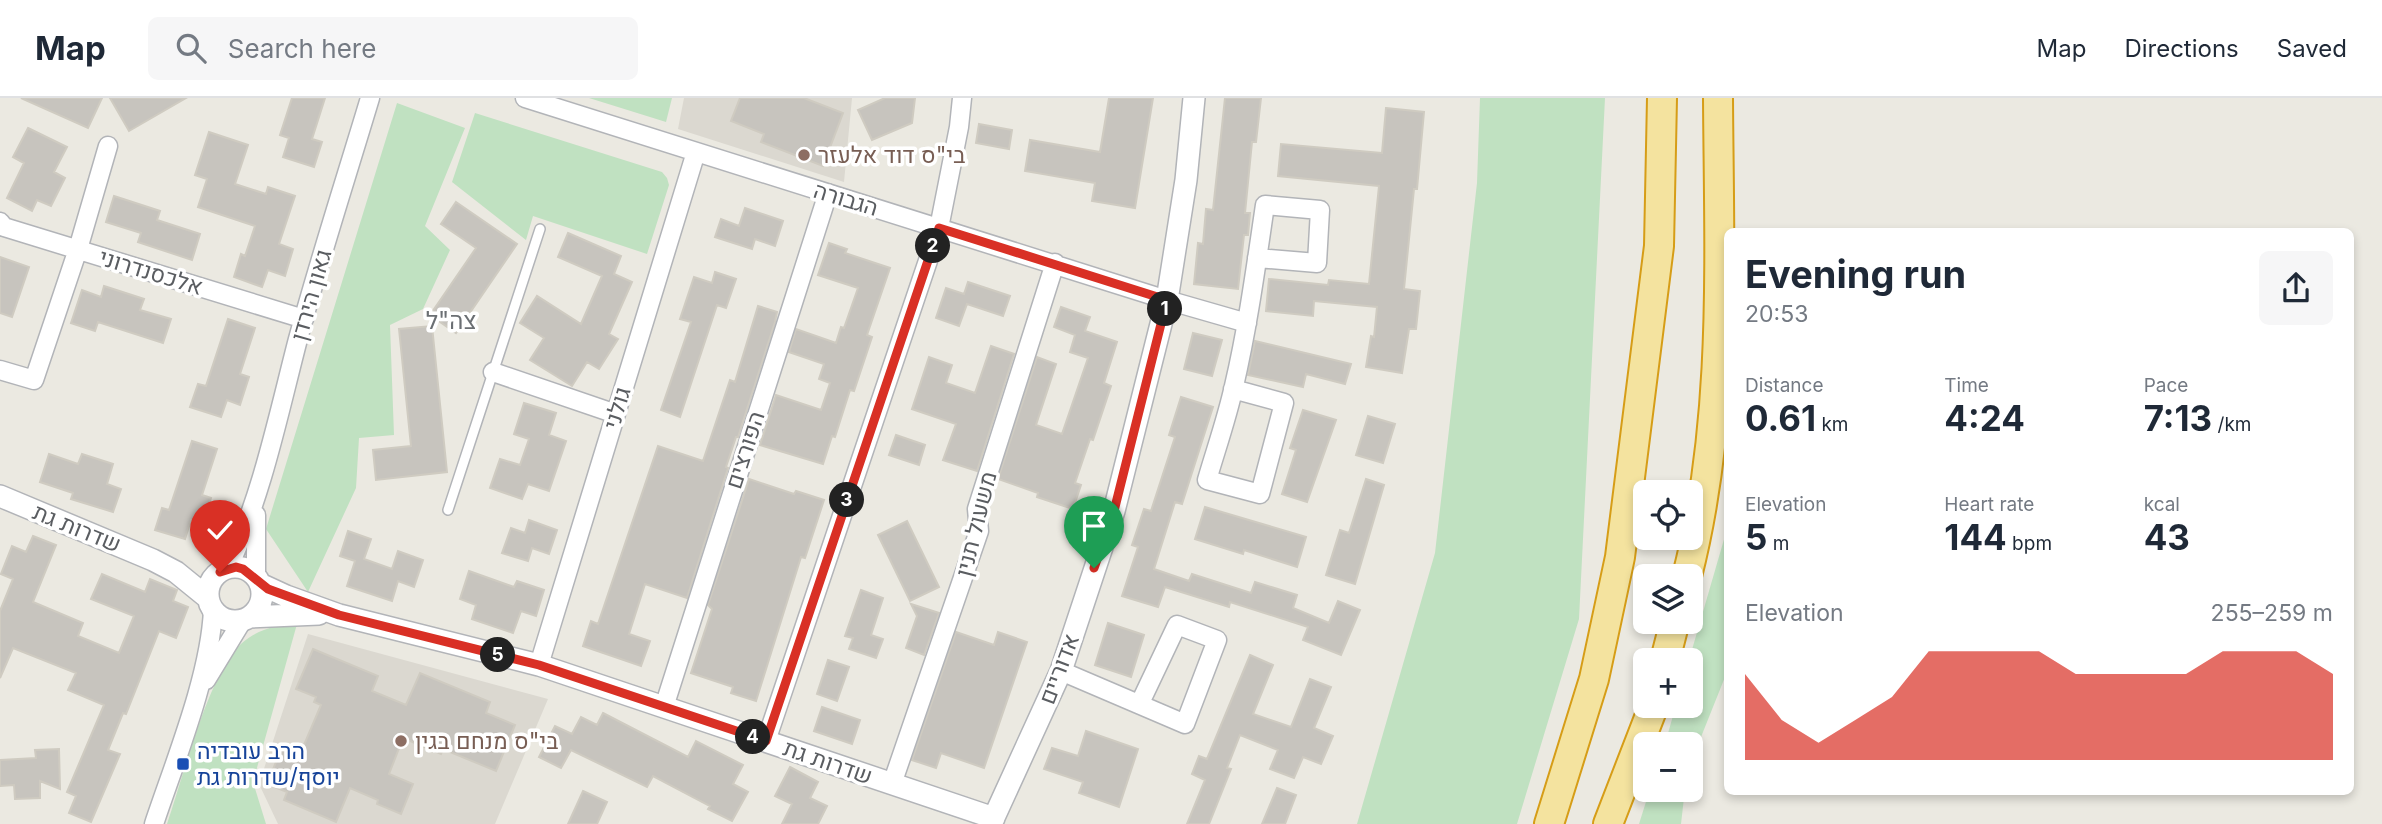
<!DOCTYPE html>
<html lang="en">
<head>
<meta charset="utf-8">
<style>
  body { margin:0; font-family:Inter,Heebo,sans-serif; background:#f6f6f7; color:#1f2937; height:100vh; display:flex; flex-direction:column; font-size:26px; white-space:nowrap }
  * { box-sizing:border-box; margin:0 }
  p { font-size:23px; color:#747a83 }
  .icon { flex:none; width:38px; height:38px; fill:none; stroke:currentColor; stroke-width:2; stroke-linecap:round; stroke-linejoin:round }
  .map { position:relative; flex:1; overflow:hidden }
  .sheet { position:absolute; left:1724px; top:130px; width:630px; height:567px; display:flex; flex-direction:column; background:#fff; border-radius:10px; box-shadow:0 4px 10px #0003 }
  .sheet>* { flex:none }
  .fabs { position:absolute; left:1633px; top:382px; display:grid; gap:14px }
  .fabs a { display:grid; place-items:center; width:70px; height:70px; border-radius:10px; background:#fff; box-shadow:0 4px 10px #0003; font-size:35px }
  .pin { position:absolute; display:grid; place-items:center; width:60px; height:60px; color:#fff; margin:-72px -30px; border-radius:50% 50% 50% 0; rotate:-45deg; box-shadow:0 0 7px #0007 }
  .pin .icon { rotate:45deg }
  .km { position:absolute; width:35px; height:35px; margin:-18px; border-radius:50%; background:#222; color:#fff; font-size:19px; line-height:35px; text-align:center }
  .round { display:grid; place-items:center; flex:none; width:74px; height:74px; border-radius:10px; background:#f6f6f7 }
  .head { display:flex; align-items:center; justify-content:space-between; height:119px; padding:0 21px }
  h1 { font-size:38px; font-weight:700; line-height:52px }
  .stats { display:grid; grid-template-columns:repeat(3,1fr); gap:10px; height:119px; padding:7px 21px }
  .stats div { display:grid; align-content:center }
  .stats b { font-size:35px; font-weight:700 }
  .stats small { font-size:19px; font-weight:400 }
  .stats p { font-size:19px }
  .chart { height:196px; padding:14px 21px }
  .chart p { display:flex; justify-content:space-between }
  .chart svg { width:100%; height:126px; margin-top:7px; fill:#d93025; opacity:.7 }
  header { display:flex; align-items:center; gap:42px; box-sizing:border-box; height:98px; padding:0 35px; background:#fff; border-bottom:2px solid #e0e1e3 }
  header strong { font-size:33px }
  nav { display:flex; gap:38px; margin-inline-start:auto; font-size:24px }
  .search { width:490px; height:63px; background:#f6f6f7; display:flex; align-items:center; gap:18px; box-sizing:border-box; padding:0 24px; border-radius:10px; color:#747a83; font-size:26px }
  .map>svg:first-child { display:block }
  .education { fill:#dbd8d0 }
  .green { fill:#c0e1c1 }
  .building { fill:#c7c4be; stroke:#cfcbc1; stroke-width:2 }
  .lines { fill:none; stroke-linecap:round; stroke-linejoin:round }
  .service-casing { stroke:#b2b4b8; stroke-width:12 }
  .minor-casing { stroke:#b2b4b8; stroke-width:21 }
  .tertiary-casing { stroke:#b2b4b8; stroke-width:24 }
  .trunk-casing { stroke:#d69d17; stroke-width:32 }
  .service { stroke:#fff; stroke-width:9 }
  .minor { stroke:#fff; stroke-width:18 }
  .tertiary { stroke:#fff; stroke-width:21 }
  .trunk { stroke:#f4e39f; stroke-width:28 }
  .route-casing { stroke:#fff; stroke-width:14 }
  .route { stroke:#d93025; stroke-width:9 }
  .education-dot { fill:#8d6e63; stroke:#fff; stroke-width:2.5 }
  .transit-dot { fill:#1a4fb4; stroke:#fff; stroke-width:2.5 }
  .labels { text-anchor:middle; stroke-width:7; stroke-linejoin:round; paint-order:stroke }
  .education-label { font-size:23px; fill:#785e54; stroke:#fff; text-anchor:start }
  .street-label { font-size:23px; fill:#5a5d61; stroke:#fff }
  .transit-label { font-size:23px; fill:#164399; stroke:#fff; text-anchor:start }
  .neighbourhood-label { font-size:24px; fill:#6b6f73; stroke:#fff }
</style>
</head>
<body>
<header>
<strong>Map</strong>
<div class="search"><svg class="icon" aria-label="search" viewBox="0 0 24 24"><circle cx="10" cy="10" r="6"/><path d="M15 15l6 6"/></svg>Search here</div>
<nav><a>Map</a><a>Directions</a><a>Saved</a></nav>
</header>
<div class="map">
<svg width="2382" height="726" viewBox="0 0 2382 726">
  <rect width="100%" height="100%" fill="#ebe9e1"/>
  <!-- education -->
  <path class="education" d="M684 0H852L844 84 678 31Z
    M308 536 548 601 495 726H278L259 686Z"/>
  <!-- green -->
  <path class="green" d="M589 0H672L666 24Z
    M1480 0H1605L1579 521 1517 726H1357L1435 455 1477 85Z
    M397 5 465 30 425 128 450 152 423 211 390 227 394 337 359 340 356 390 308 494 266 431Z
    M475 15 662 74 667 80 669 87 647 156 533 118 526 142 452 84Z
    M1727 431V574L1691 664 1690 646H1665L1676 607H1690L1689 562Z
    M297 526 253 684 266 726H167C182 683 209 573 242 545 258 531 276 527 297 526Z
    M1650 691H1685L1681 726H1639Z"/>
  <!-- building -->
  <path class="building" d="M21 0H102L88 30Z
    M110 0H186L129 33Z
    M292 0H325L312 41 322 44 314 69 283 59 289 40 280 37Z
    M740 0H804L843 15 823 68 761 44 764 36 731 23Z
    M885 0H915L912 25 872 42 858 12Z
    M1109 0H1153L1135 110 1092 103 1095 85 1025 73 1030 42 1100 54Z
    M1225 0H1261L1256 44H1252L1245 115H1250L1248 137H1244L1238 191 1194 186 1198 145 1203 146 1206 111 1213 112Z
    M1386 10 1424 14 1417 91H1414L1404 191 1420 193 1416 231H1409L1402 275 1366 269 1371 238 1374 239 1377 209 1314 203 1313 218 1266 213 1269 181 1328 187 1329 182 1369 186 1379 88 1278 78 1281 46 1382 55Z
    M979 26 1012 32 1009 51 976 45Z
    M28 30 67 49 54 74 65 80 51 108 37 102 32 113 7 100 24 65 13 59Z
    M209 34 248 47 235 86 266 96 268 89 295 98 279 146 293 151 285 178 268 172 262 189 234 179 241 156 245 158 255 128 198 109 207 81 195 77Z
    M114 98 160 113 157 122 200 136 192 162 138 144 141 135 106 124Z
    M456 104 517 146 456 235 430 217 476 150 441 126Z
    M745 110 783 123 775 148 755 141 752 151 715 139 721 121 739 128Z
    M568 135 621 158 614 176 632 184 609 236 618 241 599 271 587 264 572 288 530 262 544 240 520 225 537 198 581 226 602 178 558 159Z
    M829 145 847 151 845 155 890 170 867 237 872 239 854 293 850 292 835 339 832 338 823 366 760 347 776 297 821 312 830 285 819 281 824 266 789 254 796 231 836 245 841 229 844 230 858 190 818 177Z
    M0 159 29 169 12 219 0 215Z
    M715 174 736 181 726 210 717 207 680 319 661 312 691 224 680 221 694 179 712 185Z
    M968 184 1010 198 1003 218 967 206 959 228 936 220 946 190 964 196Z
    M104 188 144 201 140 212 171 221 163 245 98 224 95 233 71 225 82 192 101 199Z
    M758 208 777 214 775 224 738 339H736L726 369 728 370 687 500 645 486 629 536 650 543 641 568 583 548 591 523 598 526 658 348 703 363 730 282 735 284Z
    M1061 209 1090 219 1085 233 1117 244 1104 285 1111 288 1093 342 1090 341 1075 385 1081 387 1073 411 1037 399 1038 395 998 381 1037 259 1056 266 1036 327 1062 336 1088 260 1070 254 1075 237 1054 229Z
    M228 221 255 230 240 276 249 279 240 307 227 302 221 319 190 309 198 286 206 288Z
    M432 228 447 374 376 382 373 352 411 348 399 231Z
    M1193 235 1222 242 1212 278 1184 271Z
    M1255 243 1351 266 1345 286 1306 276 1303 289 1248 277Z
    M991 248 1014 256 977 373 943 362 956 326 912 311 929 259 952 267 946 285 975 295Z
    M1181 299 1213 309 1182 406 1175 404 1154 471 1189 483 1192 476 1251 495 1255 484 1297 497 1293 510 1329 525 1338 503 1360 512 1341 557 1303 542 1308 529 1230 504 1229 509 1165 489 1158 509 1122 498 1138 449 1132 447 1144 411 1151 413 1175 339 1169 337Z
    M524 305 556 315 549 337 566 343 549 393 528 386 522 401 490 390 500 361 520 367 529 341 514 336Z
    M1303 312 1336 322 1307 404 1282 396 1296 352 1290 350Z
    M1368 318 1395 326 1383 365 1356 357Z
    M896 337 925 347 919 367 889 357Z
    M192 343 217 351 202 397 211 400 203 425 191 422 185 441 155 432 162 410 169 412Z
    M49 356 78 366 82 356 113 366 107 386 121 391 113 414 71 401 73 395 40 384Z
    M749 381 794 396 796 393 824 402 805 460 801 459 756 603 731 595 733 589 691 575 712 511 708 507Z
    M1366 381 1384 387 1355 486 1326 477 1340 432 1349 435Z
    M1205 409 1306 439 1297 469 1244 452 1243 456 1195 441Z
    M529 422 557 432 549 456 532 450 528 463 502 455 511 430 525 435Z
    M907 423 939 489 910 503 878 437Z
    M348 433 371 441 364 461 392 471 398 453 423 462 414 489 398 483 392 503 347 488 355 463 340 458Z
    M33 438 56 447 33 504 83 525 78 538 119 555 134 518 91 501 102 476 145 494 150 481 177 492 173 503 188 509 176 540 159 533 126 616 123 615 108 652 120 656 91 724 69 715 76 698 67 694 104 607 68 592 76 575 13 550 0 580V513L13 481 1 476 12 448 26 454Z
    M469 473 514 489 517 483 544 492 536 518 521 513 513 535 472 521 476 507 460 501Z
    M861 492 883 500 871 537 883 541 876 560 849 551 853 540 845 538Z
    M911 506 939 515 924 557 906 550 917 518Z
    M1108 525 1144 537 1131 579 1095 567Z
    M956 534 994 547 998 534 1027 544 984 670 941 655 936 670 912 662Z
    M313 551 378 578 372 593 406 607 420 575 490 604 486 615 515 627 496 673 443 651 441 656 403 640 389 676 413 686 401 716 377 706 378 702 350 690 336 724 284 702 287 694 267 686 283 647 301 654 321 607 314 604 316 599 296 591Z
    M1250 557 1273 567 1253 616 1291 629 1310 581 1331 589 1314 630 1333 638 1321 666 1303 659 1294 680 1270 671 1278 652 1240 637 1227 670 1231 671 1209 726H1187L1205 682 1192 676 1199 658 1207 661Z
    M828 562 849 569 837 603 817 596Z
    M822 609 860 622 852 646 814 633Z
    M603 615 688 659 696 643 743 667 733 686 748 694 732 723 708 711 710 708 653 678 647 689 571 652 561 670 539 659 555 628 572 636 581 619 597 627Z
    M1086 633 1138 651 1119 709 1079 695 1083 684 1044 671 1052 650 1078 658Z
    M59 651 60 691 40 683V700L15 701 14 687 0 688V662L36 660 35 652Z
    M790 669 818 684 810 700 827 708 818 726H782L792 706 775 698Z
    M1277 690 1296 697 1285 726H1262Z
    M583 693 607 704 597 726H568Z"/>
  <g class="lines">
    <defs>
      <path id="service" d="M448 412 540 131"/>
      <path id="minor" d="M525 0 1167 202 1247 225
        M0 124 4 129 304 221
        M0 272 34 282 78 151 108 48
        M493 274 616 316
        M1233 291 1284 305 1260 396 1207 382C1216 351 1227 320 1234 288 1248 228 1256 168 1265 107L1320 112 1317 165 1257 160
        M228 470C262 398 278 318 298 241 320 160 346 80 370 0
        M256 479V417
        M539 567 696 54
        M1061 573 1185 626 1217 542 1177 527 1140 605
        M206 582 242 523
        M664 609 828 95
        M766 643 939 130 959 29 962 0
        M892 686 979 433 977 411 1055 165
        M154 726C175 663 210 578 213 512"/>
      <path id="tertiary" d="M0 398 153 462 176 474 208 500
        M208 496a27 27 0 1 1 54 0a27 27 0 1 1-54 0Z
        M260 486 286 498 339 517 539 567 994 720
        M250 519 319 516
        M991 726 1061 573 1114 413 1167 202 1186 82 1194 0"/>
      <path id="trunk" d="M1687 478C1727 322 1719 159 1718 0
        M1665 562 1675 523
        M1549 726 1594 581 1620 459 1659 148 1662 0
        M1608 726 1654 607"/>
    </defs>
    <!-- service casing -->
    <use href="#service" class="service-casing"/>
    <!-- minor casing -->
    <use href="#minor" class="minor-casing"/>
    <!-- tertiary casing -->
    <use href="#tertiary" class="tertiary-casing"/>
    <!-- trunk casing -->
    <use href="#trunk" class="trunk-casing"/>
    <!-- service -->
    <use href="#service" class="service"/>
    <!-- minor -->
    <use href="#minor" class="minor"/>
    <!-- tertiary -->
    <use href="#tertiary" class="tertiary"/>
    <!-- trunk -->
    <use href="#trunk" class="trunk"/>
  </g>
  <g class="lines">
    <defs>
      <path id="route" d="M220 474 236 469 243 471 268 491 339 517 539 567 766 643 939 130 1167 202 1114 413 1094 470"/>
    </defs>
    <!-- route casing -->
    <use href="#route" class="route-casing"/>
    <!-- route -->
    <use href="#route" class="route"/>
  </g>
  <!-- markers -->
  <g class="education-dot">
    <circle cx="804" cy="57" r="7"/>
    <circle cx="401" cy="643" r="7"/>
  </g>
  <rect class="transit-dot" x="176" y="659" width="14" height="14" rx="3.5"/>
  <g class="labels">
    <!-- education labels -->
    <g class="education-label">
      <text x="818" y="65">בי"ס דוד אלעזר</text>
      <text x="415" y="651">בי"ס מנחם בגין</text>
    </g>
    <!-- street labels -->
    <g class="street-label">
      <text transform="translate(846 101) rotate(17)" y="8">הגבורה</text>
      <text transform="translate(151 174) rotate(17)" y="8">אלכסנדרוני</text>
      <text transform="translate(311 197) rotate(-74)" y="8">גאון הירדן</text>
      <text transform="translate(617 310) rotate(-73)" y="8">גולני</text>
      <text transform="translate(745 352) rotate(-72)" y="8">הפורצים</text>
      <text transform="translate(976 426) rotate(-76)" y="8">משעול תנין</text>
      <text transform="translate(77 430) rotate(22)" y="8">שדרות גת</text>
      <text transform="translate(1059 571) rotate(-69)" y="8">אדוריים</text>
      <text transform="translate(828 664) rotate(19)" y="8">שדרות גת</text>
    </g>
    <!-- transit labels -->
    <g class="transit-label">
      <text x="197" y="661">הרב עובדיה<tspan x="197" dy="26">יוסף/שדרות גת</tspan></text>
    </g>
    <!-- neighbourhood labels -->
    <g class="neighbourhood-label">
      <text x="451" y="231">צה"ל</text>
    </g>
  </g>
</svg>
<div class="fabs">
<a><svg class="icon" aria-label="locate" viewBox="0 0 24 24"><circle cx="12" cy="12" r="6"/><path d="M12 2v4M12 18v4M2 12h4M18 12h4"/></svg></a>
<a><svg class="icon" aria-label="layers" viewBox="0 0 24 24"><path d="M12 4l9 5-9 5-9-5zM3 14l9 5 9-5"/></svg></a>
<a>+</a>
<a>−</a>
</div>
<div class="pin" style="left:1094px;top:470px;background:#1e9e55"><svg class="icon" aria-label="arrive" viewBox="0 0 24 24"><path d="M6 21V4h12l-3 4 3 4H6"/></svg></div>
<div class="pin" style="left:220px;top:474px;background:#d93025"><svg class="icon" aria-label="check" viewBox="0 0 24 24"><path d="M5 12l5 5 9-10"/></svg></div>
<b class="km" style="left:1165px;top:211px">1</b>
<b class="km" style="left:933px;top:148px">2</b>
<b class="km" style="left:847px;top:402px">3</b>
<b class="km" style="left:753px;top:639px">4</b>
<b class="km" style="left:498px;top:557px">5</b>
<section class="sheet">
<div class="head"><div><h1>Evening run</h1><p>20:53</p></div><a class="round"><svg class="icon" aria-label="share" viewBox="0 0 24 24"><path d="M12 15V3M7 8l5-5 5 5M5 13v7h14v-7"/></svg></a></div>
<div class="stats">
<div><p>Distance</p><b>0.61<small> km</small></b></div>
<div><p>Time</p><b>4:24</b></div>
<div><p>Pace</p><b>7:13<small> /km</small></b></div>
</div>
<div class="stats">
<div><p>Elevation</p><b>5<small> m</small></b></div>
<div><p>Heart rate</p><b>144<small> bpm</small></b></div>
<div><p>kcal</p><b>43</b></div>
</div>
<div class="chart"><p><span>Elevation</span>255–259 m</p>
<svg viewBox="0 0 160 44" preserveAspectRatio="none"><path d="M0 44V14L10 30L20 38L30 30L40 22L50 6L60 6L70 6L80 6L90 14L100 14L110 14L120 14L130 6L140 6L150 6L160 14V44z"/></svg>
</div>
</section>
</div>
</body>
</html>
